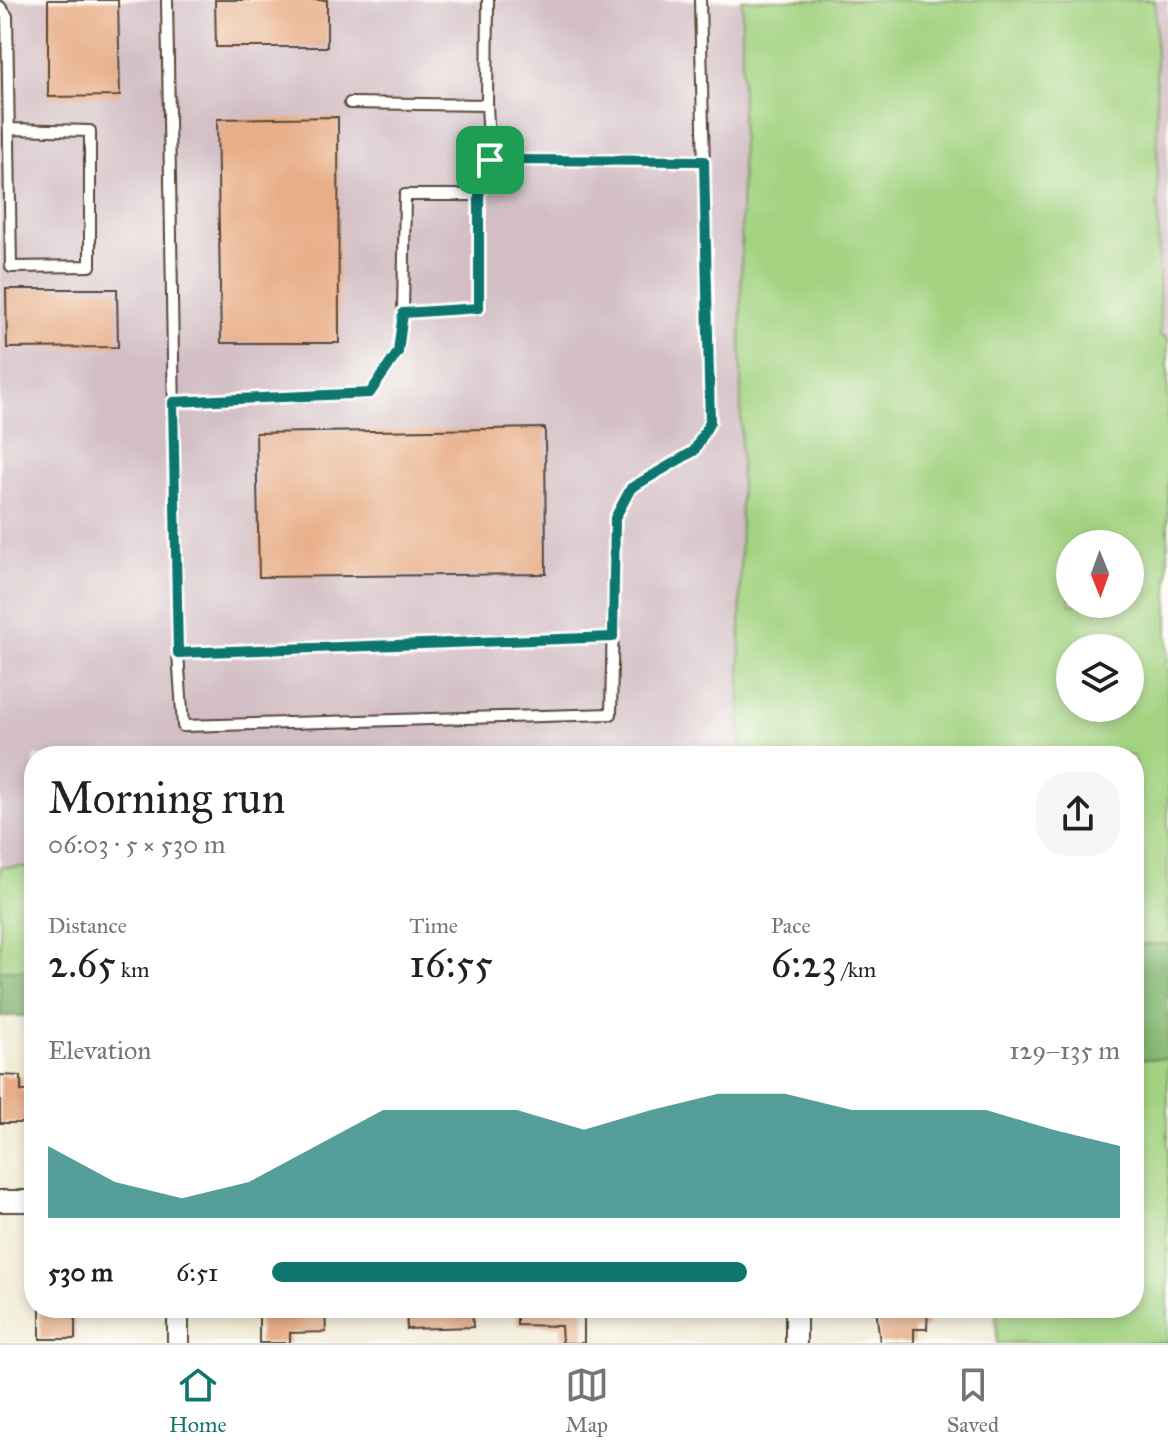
<!DOCTYPE html>
<html lang="en">
<head>
<meta charset="utf-8">
<style>
  body { margin:0; font-family:"IM FELL Great Primer",serif; background:#f6f6f6; color:#202124; height:100vh; display:flex; flex-direction:column; font-size:30px; white-space:nowrap }
  * { box-sizing:border-box; margin:0 }
  p { font-size:26px; color:#757577 }
  .icon { flex:none; width:44px; height:44px; fill:none; stroke:currentColor; stroke-width:2; stroke-linecap:round; stroke-linejoin:round }
  .map { position:relative; flex:1; overflow:hidden }
  .details { position:absolute; left:24px; top:746px; width:1120px; height:572px; display:flex; flex-direction:column; background:#fff; border-radius:32px; box-shadow:0 4px 12px #0003 }
  .details>* { flex:none }
  .needle { width:52px; rotate:179deg }
  .fabs { position:absolute; left:1056px; top:530px; display:grid; gap:16px }
  .fabs a { display:grid; place-items:center; width:88px; height:88px; border-radius:50%; background:#fff; box-shadow:0 4px 12px #0003; font-size:40px }
  .pin { position:absolute; display:grid; place-items:center; width:68px; height:68px; color:#fff; margin:-34px; border-radius:16px; box-shadow:0 4px 12px #0006 }
  .round { display:grid; place-items:center; flex:none; width:84px; height:84px; border-radius:32px; background:#f6f6f6 }
  .summary { display:flex; align-items:center; justify-content:space-between; height:136px; padding:0 24px }
  h1 { font-size:44px; font-weight:600; line-height:60px }
  .stats { display:grid; grid-template-columns:repeat(3,1fr); gap:12px; height:136px; padding:8px 24px }
  .stats div { display:grid; align-content:center }
  .stats b { font-size:40px; font-weight:600 }
  .stats small { font-size:22px; font-weight:400 }
  .stats p { font-size:22px }
  .chart { height:224px; padding:16px 24px }
  .chart p { display:flex; justify-content:space-between }
  .chart svg { width:100%; height:144px; margin-top:8px; fill:#0f766e; opacity:.7 }
  ul { padding:0 24px; list-style:none; font-size:26px }
  li { display:grid; grid-template-columns:128px 96px 1fr; align-items:center; height:60px }
  li i { height:20px; border-radius:10px; background:#0f766e }
  .tab-bar { display:flex; justify-content:space-around; align-items:center; height:112px; border-top:2px solid #e0e0e0; background:#fff; font-size:22px; color:#757577 }
  .tab-bar a { display:grid; justify-items:center; gap:4px }
  .tab-bar .on { color:#0f766e }
  .map>svg:first-child { display:block }
  .industrial { fill:#d2bec4 }
  .green { fill:#a3d381; stroke:#6f7e50; stroke-width:2; fill-rule:evenodd }
  .forest { fill:#82b56f; stroke:#5e7046; stroke-width:2 }
  .building { fill:#e8ae88 }
  .lines { fill:none; stroke-linecap:round; stroke-linejoin:round }
  .lane-casing { stroke:#57473a; stroke-width:14 }
  .street-casing { stroke:#57473a; stroke-width:24 }
  .lane { stroke:#fff; stroke-width:10 }
  .street { stroke:#fff; stroke-width:20 }
  .route-casing { stroke:#fff; stroke-width:16 }
  .route { stroke:#0f766e; stroke-width:10 }
</style>
</head>
<body>
<div class="map">
<svg width="1168" height="1343" viewBox="0 0 1168 1343">
  <rect width="100%" height="100%" fill="#fdfcf7"/>
  <filter id="ink" filterUnits="userSpaceOnUse"><feTurbulence type="fractalNoise" baseFrequency=".0125" numOctaves="2"/><feDisplacementMap in="SourceGraphic" scale="16" xChannelSelector="R" yChannelSelector="G"/><feConvolveMatrix kernelMatrix="1 2 1 2 8 2 1 2 1" color-interpolation-filters="sRGB"/></filter>
  <filter id="wash" filterUnits="userSpaceOnUse"><feTurbulence type="fractalNoise" baseFrequency=".006" numOctaves="4" result="noise"/><feDisplacementMap in="SourceGraphic" scale="32" xChannelSelector="R" yChannelSelector="G"/><feGaussianBlur stdDeviation="1.8" result="paint"/><feColorMatrix in="noise" values="0 0 0 0 0 0 0 0 0 0 0 0 0 0 0 0 0 1.4 0 .05"/><feComposite in="paint" operator="in"/></filter>
  <g filter="url(#wash)">
    <rect width="100%" height="100%" fill="#f3edd7"/>
    <!-- industrial -->
    <path class="industrial" d="M0 0H742L740 756H34V867H0Z
      M1155 0H1168V337H1160Z"/>
    <!-- green -->
    <path class="green" d="M742 0H1155L1160 336 1168 337V944L1134 945V756H740ZM1070 544H1130V604H1070ZM1070 648H1130V708H1070Z
      M0 867H34V970H0Z
      M1134 1059H1168V1343H997L996 1308H1134Z"/>
    <!-- forest -->
    <path class="forest" d="M1168 944V1059H1134V945Z
      M0 970H34V1016H0Z"/>
    <g id="blocks">
      <!-- building -->
      <path class="building" d="M48 0H118L120 96 48 97Z
        M215 0H327V47H216Z
        M338 117 339 343H221L217 119Z
        M6 289H117L118 347 7 348Z
        M545 428 546 574 259 577 256 433Z
        M0 1075 21 1076V1091H34V1123H0Z
        M40 1308H75V1339H40Z
        M255 1308H325L326 1332 290 1333V1343H259V1317L254 1316Z
        M406 1308H472L473 1327 407 1329Z
        M517 1308H584V1343H562L561 1326 517 1325Z
        M876 1308H928L927 1329H914V1343H880Z"/>
    </g>
  </g>
  <g filter="url(#ink)">
    <use href="#blocks" fill-opacity="0" stroke="#57473a" stroke-width="2"/>
    <g class="lines">
      <defs>
        <path id="lane" d="M167 0 178 653 183 726 611 714 615 518 631 488 694 451 710 422 700 0
          M488 0 487 105 490 160 704 161
          M0 7 7 16 11 267 90 266V131L9 129
          M350 103 487 105
          M403 313 479 308V195
          M173 402 370 393 398 352 403 313 405 195H479L490 160
          M178 653 613 637"/>
        <path id="street" d="M0 1201H34
          M178 1308V1343
          M796 1343V1308"/>
      </defs>
      <!-- lane casing -->
      <use href="#lane" class="lane-casing"/>
      <!-- street casing -->
      <use href="#street" class="street-casing"/>
      <!-- lane -->
      <use href="#lane" class="lane"/>
      <!-- street -->
      <use href="#street" class="street"/>
    </g>
  </g>
  <g class="lines" filter="url(#ink)">
    <defs>
      <path id="route" d="M490 160 704 161 710 422 694 451 631 488 615 518 613 637 178 653 173 402 370 393 398 352 403 313 479 308V195Z"/>
    </defs>
    <!-- route casing -->
    <use href="#route" class="route-casing"/>
    <!-- route -->
    <use href="#route" class="route"/>
  </g>
</svg>
<div class="fabs">
<a><svg class="needle" viewBox="-14 -14 28 28"><path d="M0-13l5 13h-10z" fill="#e53935"/><path d="M0 13l5-13h-10z" fill="#757577"/></svg></a>
<a><svg class="icon" aria-label="layers" viewBox="0 0 24 24"><path d="M12 4l9 5-9 5-9-5zM3 14l9 5 9-5"/></svg></a>
</div>
<div class="pin" style="left:490px;top:160px;background:#1e9e55"><svg class="icon" aria-label="arrive" viewBox="0 0 24 24"><path d="M6 21V4h12l-3 4 3 4H6"/></svg></div>
<section class="details">
<div class="summary"><div><h1>Morning run</h1><p>06:03 · 5 × 530 m</p></div><a class="round"><svg class="icon" aria-label="share" viewBox="0 0 24 24"><path d="M12 15V3M7 8l5-5 5 5M5 13v7h14v-7"/></svg></a></div>
<div class="stats">
<div><p>Distance</p><b>2.65<small> km</small></b></div>
<div><p>Time</p><b>16:55</b></div>
<div><p>Pace</p><b>6:23<small> /km</small></b></div>
</div>
<div class="chart"><p><span>Elevation</span>129–135 m</p>
<svg viewBox="0 0 160 44" preserveAspectRatio="none"><path d="M0 44V22L10 33L20 38L30 33L40 22L50 11L60 11L70 11L80 17L90 11L100 6L110 6L120 11L130 11L140 11L150 17L160 22V44z"/></svg>
</div>
<ul>
<li><b>530 m</b>6:51<i style="width:56%"></i></li>
</ul>
</section>
</div>
<nav class="tab-bar">
<a class="on"><svg class="icon" aria-label="home" viewBox="0 0 24 24"><path d="M3 11l9-7 9 7M6 9v11h12V9"/></svg>Home</a>
<a><svg class="icon" aria-label="map" viewBox="0 0 24 24"><path d="M3 6l6-2 6 2 6-2v14l-6 2-6-2-6 2zM9 4v14M15 6v14"/></svg>Map</a>
<a><svg class="icon" aria-label="saved" viewBox="0 0 24 24"><path d="M7 4h10v16l-5-4-5 4z"/></svg>Saved</a>
</nav>
</body>
</html>
